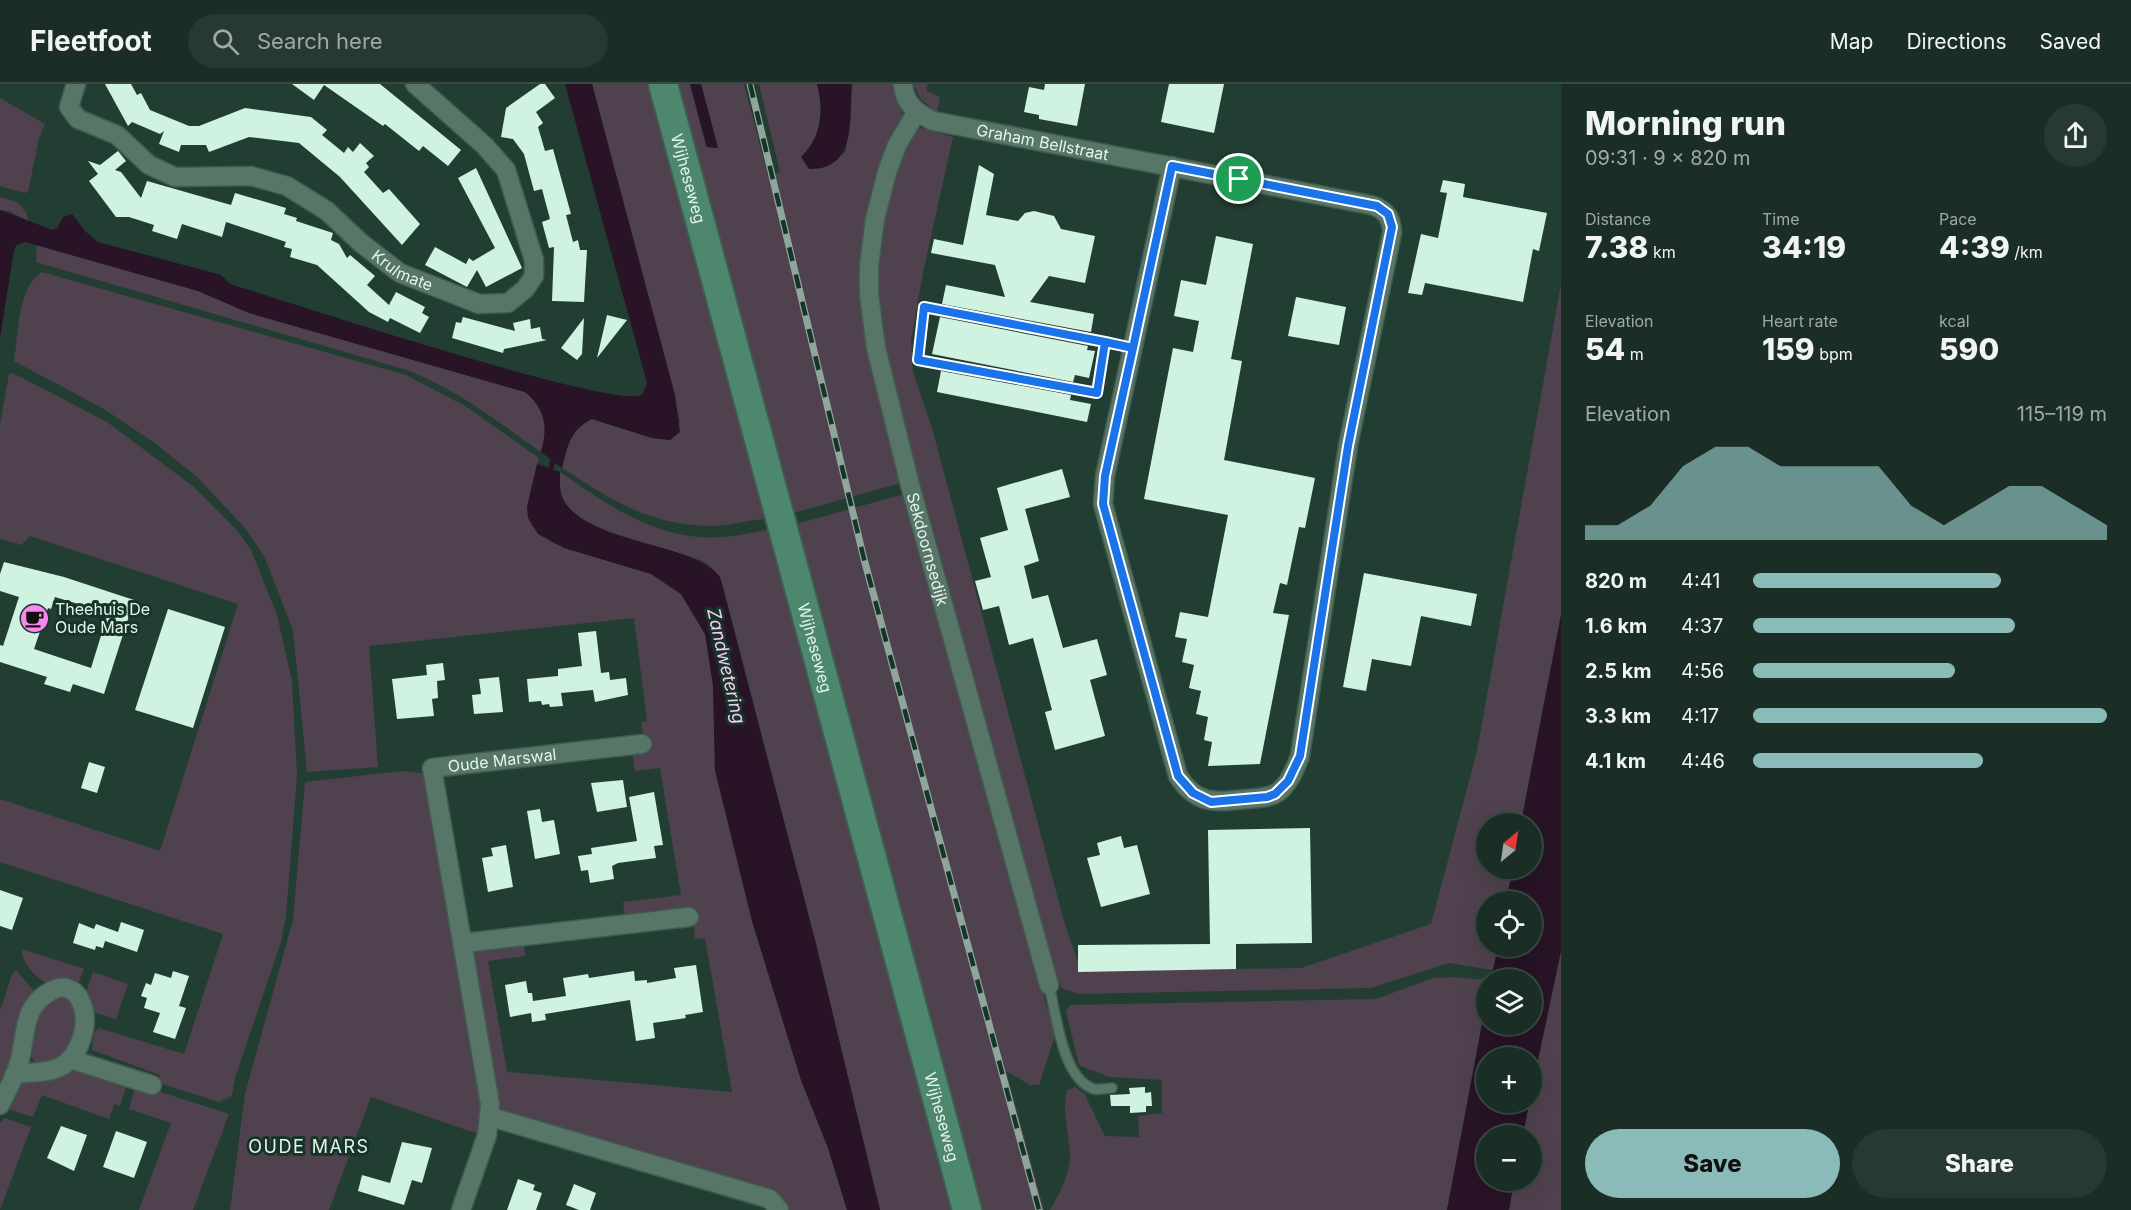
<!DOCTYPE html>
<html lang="en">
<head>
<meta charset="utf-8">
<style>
  body { margin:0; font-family:Inter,sans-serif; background:#273a32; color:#f1f3f6; height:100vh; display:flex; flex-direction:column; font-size:22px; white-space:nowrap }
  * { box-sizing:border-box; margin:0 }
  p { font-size:20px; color:#9fa8a7 }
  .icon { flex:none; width:33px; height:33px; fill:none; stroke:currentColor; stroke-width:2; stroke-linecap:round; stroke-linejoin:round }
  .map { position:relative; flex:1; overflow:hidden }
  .details { display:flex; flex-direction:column; background:#1a2e26; width:570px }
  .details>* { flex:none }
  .needle { width:39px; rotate:29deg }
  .controls { position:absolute; left:1476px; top:729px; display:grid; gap:12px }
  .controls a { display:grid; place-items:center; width:66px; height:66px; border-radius:50%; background:#1a2e26; box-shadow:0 6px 24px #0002,0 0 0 2px #384a43; font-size:30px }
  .pin { position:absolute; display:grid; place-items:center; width:51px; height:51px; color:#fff; margin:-26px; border:3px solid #fff; border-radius:50%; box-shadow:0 2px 6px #0007 }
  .round { display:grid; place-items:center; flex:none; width:63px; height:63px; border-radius:32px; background:#273a32 }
  .summary { display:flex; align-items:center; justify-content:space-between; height:102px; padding:0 24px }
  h1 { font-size:33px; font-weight:800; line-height:45px }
  .figures { display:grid; grid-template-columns:repeat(3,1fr); gap:9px; height:102px; padding:6px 24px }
  .figures div { display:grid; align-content:center }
  .figures b { font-size:30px; font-weight:800 }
  .figures small { font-size:16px; font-weight:400 }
  .figures p { font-size:16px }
  .chart { height:168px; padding:12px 24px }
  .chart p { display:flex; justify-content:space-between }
  .chart svg { width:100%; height:108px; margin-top:6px; fill:#8bbbb9; opacity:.7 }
  .action { display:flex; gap:12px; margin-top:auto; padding:12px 24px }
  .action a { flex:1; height:69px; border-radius:36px; background:#8bbbb9; color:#111; font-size:24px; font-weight:800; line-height:69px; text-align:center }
  .action a+a { background:#273a32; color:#f1f3f6 }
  ul { padding:0 24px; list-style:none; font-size:20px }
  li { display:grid; grid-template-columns:96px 72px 1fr; align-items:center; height:45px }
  li i { height:15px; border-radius:8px; background:#8bbbb9 }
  header { display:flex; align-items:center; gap:36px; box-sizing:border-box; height:84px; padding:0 30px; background:#1a2e26; border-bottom:2px solid #384a43 }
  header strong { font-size:28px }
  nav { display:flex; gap:33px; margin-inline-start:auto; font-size:21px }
  .search { width:420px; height:54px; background:#273a32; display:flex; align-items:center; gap:15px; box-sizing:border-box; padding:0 21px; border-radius:33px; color:#9fa8a7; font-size:22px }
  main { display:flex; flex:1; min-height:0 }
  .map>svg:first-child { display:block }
  .green { fill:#50414f }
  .water { fill:#281327 }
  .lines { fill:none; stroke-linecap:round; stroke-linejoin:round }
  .stream { stroke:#281327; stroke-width:5 }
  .building { fill:#d0f2e1; fill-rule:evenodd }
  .service-casing { stroke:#405b50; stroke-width:12 }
  .minor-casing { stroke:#405b50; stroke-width:21 }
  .primary-casing { stroke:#405b50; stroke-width:32 }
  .service { stroke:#577667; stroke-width:9 }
  .minor { stroke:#577667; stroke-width:18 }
  .primary { stroke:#4d876e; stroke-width:28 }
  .rail-casing { stroke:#90a59c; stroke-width:7 }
  .rail { stroke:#173428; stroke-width:4.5; stroke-dasharray:14; stroke-linecap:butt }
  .route-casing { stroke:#fff; stroke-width:12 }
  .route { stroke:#1a73e8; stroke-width:8 }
  .labels { text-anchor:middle; stroke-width:6; stroke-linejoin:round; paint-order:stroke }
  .street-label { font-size:16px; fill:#e3f4ec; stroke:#173428 }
  .poi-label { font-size:16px; fill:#e3f4ec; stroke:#173428; text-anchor:start }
  .water-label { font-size:18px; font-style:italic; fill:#fccbf7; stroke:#173428 }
  .neighbourhood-label { font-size:18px; letter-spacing:1.5px; fill:#e3f4ec; stroke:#173428 }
</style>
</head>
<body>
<header>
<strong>Fleetfoot</strong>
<div class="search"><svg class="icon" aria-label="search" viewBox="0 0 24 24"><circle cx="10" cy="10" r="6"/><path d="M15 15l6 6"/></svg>Search here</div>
<nav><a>Map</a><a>Directions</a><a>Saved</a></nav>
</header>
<main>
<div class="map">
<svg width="1561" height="1126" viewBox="0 0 1561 1126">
  <rect width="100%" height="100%" fill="#223e32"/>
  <!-- green -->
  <path class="green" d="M592 0H652L770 435C751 435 733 441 714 442 652 442 614 418 562 384 568 361 570 346 592 335L652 354 670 356 680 337Z
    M670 0H690L706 63 718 64 701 0H744L768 92 780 88 759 0H817C823 23 821 40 812 62L819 85 833 79 846 67 852 0H895L904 35 887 77 871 251 901 399 786 431Z
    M913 0H928L926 7 940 13 937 29 921 15Z
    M0 14 45 40 39 54 28 108 24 109 0 102Z
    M915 42 953 53 923 189 911 257 913 288 932 344 1065 841 1081 887 1301 884 1431 840 1477 667 1561 200V531L1521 739 1486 740V784L1513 785 1506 817 1486 818V862L1498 863 1493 886 1449 879 1371 904 1078 910 1062 904 1053 887 914 396 874 218 882 139 893 95Z
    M0 113C17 117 25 120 29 138L10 127 0 126Z
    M37 160 198 207 249 229 525 308C546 325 548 344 541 368 497 337 456 305 407 286L36 178Z
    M42 188 406 291 465 322 539 374 527 423 532 442 553 459 651 490 681 510 705 550 713 601 715 686 752 837 801 996 828 1064 847 1126H788L778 1112 504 1030 496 1019 472 870 475 865 524 860 525 872 488 877 507 988 732 1008 705 854 695 855 693 832 625 834 623 818 681 811 660 684 635 687 632 667 645 665 641 638 647 637 634 534 369 562 378 683 307 688 293 546 265 474 246 445 197 393 156 360 104 325 14 277C19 249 17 204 42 188Z
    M13 289 107 338 194 403 236 445 251 466 277 531 292 597 297 691 286 832 281 858 235 994 232 1012 219 1018 159 999 160 991 92 966 94 948 99 944 184 970 223 850 0 778V715L160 767 238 520 30 452 21 461 0 455V341L9 290Z
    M560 388C610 423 660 458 724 453 741 452 757 447 774 445L956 1126H880L815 856 722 498C717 491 711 481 704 478 670 462 581 451 563 415 559 407 560 397 560 388Z
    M904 410 1055 952 1039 1001H1030L1006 987 1044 1126H974L789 442Z
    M402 687 428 690 484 1029 481 1051 371 1013 329 1126H230L245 1010 293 836 305 698Z
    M22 865 84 885 79 898C71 901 58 902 50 900 38 897 20 878 22 865Z
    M1561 867V1126H1509L1514 1097 1532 1096V1052L1523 1051Z
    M16 886 35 908 0 1006V927L12 890Z
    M93 888 128 900 116 935 90 927 85 912Z
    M1454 893 1486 896V919L1447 1126H1050C1060 1109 1071 1088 1070 1067 1068 1045 1062 1028 1067 1006L1075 1003 1084 1009 1105 1052 1139 1053 1138 1032 1162 1029V996L1109 993 1079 981 1066 927 1070 921 1376 915 1433 894Z
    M64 909 77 925 76 954 57 978 41 981 33 976 29 968 38 926Z
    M71 984 127 1000 120 1022 114 1020 109 1035 42 1011 33 1033 8 1025 18 1001Z
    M139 1001 229 1030 193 1126H139L171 1039 129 1025 135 1003Z
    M5 1034 31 1043 0 1126V1039Z"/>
  <!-- water -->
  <path class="water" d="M565 0H592L675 311 680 348 670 356 652 354 592 335C570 346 568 361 562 384L541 368C548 344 546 325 525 308L249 229 198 207 25 158 17 161 14 166 0 254V126L53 146 57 144 63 133 72 130 86 148 98 158 221 191 230 200C282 216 615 326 642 311L647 299Z
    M690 0H701L718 64 707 63Z
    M817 0H852C849 34 858 86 809 85L801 73C822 52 824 27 817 0Z
    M537 380 560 388C560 397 559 407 563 415 585 460 698 459 720 493L815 856 880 1126H847L828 1064 801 996 752 837 715 686 713 601 705 550 681 510 651 490 564 464 538 450 528 434 527 423Z
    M1561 531V867L1532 1003V974H1486V1018L1529 1019 1523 1051 1486 1052V1096L1514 1097 1509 1126H1447L1486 919V940H1532V896L1491 895 1498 863 1532 862V818L1506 817 1513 785 1532 784V740L1521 739Z"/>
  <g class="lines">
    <!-- stream -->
    <path class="stream" d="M549 392 554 372"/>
  </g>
  <!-- building -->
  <path class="building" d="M105 0H131L137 11 141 9 150 26 189 42H199L245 24 311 33 327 46 322 51 344 69 348 63 353 68 360 59 374 72 366 79 369 83 364 88 383 109 389 105 420 140 402 161 340 93 299 59 249 53 209 68 206 61H181L179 68 159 60 164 47 160 50 132 38 128 42Z
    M292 0H380L461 66 448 82 423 62 419 67 385 40 383 42 324 1 314 16Z
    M540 0H545L555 14 536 28 543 39 538 43 545 67 553 65 571 130 566 131 573 158 578 156 580 166H587L584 218 552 217 554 163 549 164 542 138 550 135 542 105 534 107 524 70 513 55 501 53 506 24Z
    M1045 0H1085L1077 42 1039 35V31L1024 28 1029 3 1044 6Z
    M1169 0H1224L1214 49 1161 38Z
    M118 67 126 77 115 86 121 88 141 114 147 97 231 121 235 109 286 124 284 130 297 134 296 137 333 149 331 156 339 160 347 174 350 171 375 192 367 201 389 221 396 208 425 223 422 229 429 233 420 249 390 234 388 238 369 228 317 181 290 173 292 165 284 163 286 158 226 138 222 153 182 140 177 155 152 147 154 141 129 133H116L89 97 98 90 88 77 100 81Z
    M979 81 994 90 986 131 1018 137 1025 129 1034 127 1054 132 1061 145 1095 152 1085 199 1049 192 1030 218 1094 230 1091 248 942 220 946 201 1005 213 995 181 931 169 934 155 963 161Z
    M476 84 522 184 486 203 477 186 467 203 425 181 435 163 466 180 469 174 473 177 495 164 458 94Z
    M1443 96 1465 100 1463 113 1547 129 1539 167 1533 165 1523 218 1425 199 1422 211 1408 209 1421 150 1438 154 1447 109 1440 108Z
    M1216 152 1253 160 1231 275 1242 277 1224 376 1315 394 1305 444 1299 443 1287 501 1280 499 1273 529 1289 531 1260 680 1208 682 1212 658 1204 656 1208 633 1196 630 1201 607 1189 604 1194 581 1182 578 1187 555 1175 553 1180 528 1208 533 1228 431 1144 415 1173 264 1193 268 1199 237 1174 232 1181 196 1206 201Z
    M1296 213 1346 223 1339 261 1288 252Z
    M607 231 627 236 597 274Z
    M463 233 515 247 513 239 530 235 531 245 540 243 542 255 547 256 504 265 503 269 452 254 456 238 461 239Z
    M940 233 1088 262 1087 266 1095 267 1089 294 1075 291 1073 298 932 270Z
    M584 234 582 270 577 276 561 264Z
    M941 287 1071 311 1070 316 1091 320 1087 338 937 308Z
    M1062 385 1070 413 1025 425 1039 477 1024 482 1032 515 1048 511 1063 564 1097 555 1107 591 1090 596 1105 652 1055 666 1045 628 1052 626 1033 554 1009 561 999 522 983 526 975 497 991 493 980 454 1008 446 997 404Z
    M4 478 64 493 134 516 104 610 73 600 70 608 44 600 47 593 0 578V561L3 562 19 513 0 507V490ZM55 513 108 529 91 584 34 565 48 524 51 525Z
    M1364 489 1477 510 1471 542 1421 532 1411 582 1372 575 1366 607 1343 603Z
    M168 525 225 543 193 644 135 626Z
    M596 547 601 589 609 588 610 596 626 594 628 611 595 618 593 606 561 609 563 622 550 623 549 620 542 621 541 617 529 618 527 595 558 592V585L582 582 578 549Z
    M443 579 445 596 437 597 438 614 432 615 434 632 397 635 392 595 427 591 426 581Z
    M499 593 503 628 474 630 472 611 481 610 479 595Z
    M89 678 105 683 97 709 81 704Z
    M623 696 627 723 597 728 591 699Z
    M654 708 663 761 654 762 656 774 618 779 612 782 614 795 590 799 588 786 581 787 578 772 592 770 591 764 637 757 629 713Z
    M540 725 542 738 554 736 560 770 535 775 527 727Z
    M1310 744 1312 859 1236 860V885L1078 888V861L1210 860 1208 746Z
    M1121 752 1124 764 1137 761 1150 810 1101 823 1087 774 1100 771 1097 759Z
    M506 761 513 803 488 808 482 774 493 772 491 764Z
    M0 806 23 814 12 846 0 842Z
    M121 838 144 846 137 868 105 857 103 864 96 862 95 866 73 859 79 839 94 845 96 840 118 848Z
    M696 881 703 928 685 931 686 934 653 939 655 954 636 957 630 916 545 930 546 936 532 938 531 929 510 933 505 901 526 897 528 909H532L533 917 566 912 563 894 588 890 589 894 634 887 635 897 647 896V899L676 894 674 884Z
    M173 887 189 892 179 922 186 924 175 955 153 948 160 929 144 924 147 914 141 912 146 899 151 901 155 889 171 894Z
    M1145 1003V1009L1151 1008 1152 1022H1146V1028L1130 1029V1022H1111L1110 1011 1130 1010 1129 1004Z
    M61 1042 87 1051 74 1087 47 1074Z
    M116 1047 147 1058 134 1094 103 1083Z
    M402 1058 432 1064 422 1099 412 1096 404 1121 358 1107 362 1091 390 1099Z
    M518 1095 535 1101 533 1106 542 1109 536 1126H507Z
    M574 1100 596 1109 590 1126H579L566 1121Z"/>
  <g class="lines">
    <defs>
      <path id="service" d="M1105 258 1097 309 918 276 924 223 1105 258 1133 264
        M1049 901C1056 929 1062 995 1094 1005 1099 1006 1107 1004 1112 1004"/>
      <g id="minor">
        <path id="s1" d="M76 0 69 23 78 35 117 51 149 81 175 93 251 92 287 102 327 127 361 159 400 189 479 220 508 219 525 205 534 192V176L506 86 485 62 415 0"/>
        <path id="s2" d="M903 0C904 20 917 29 933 37L1371 121C1385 125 1392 134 1392 149L1348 362 1300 672C1295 685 1288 703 1275 710 1267 714 1256 714 1247 715 1217 718 1197 722 1178 692L1103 420 1105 392 1172 82"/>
        <path id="s3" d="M916 29 897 61 887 88 875 135 869 182V210L876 264 910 401 1049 901"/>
        <path d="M464 859 689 833"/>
        <path d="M70 975 152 1001"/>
        <path d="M0 1021C6 1008 15 994 19 979 27 951 21 923 51 907 57 904 63 902 69 905 77 908 80 915 83 923 89 944 78 978 55 985 42 990 28 987 14 991"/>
        <path d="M491 1033 770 1115 779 1126"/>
        <path id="s4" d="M461 1126 487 1051 490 1020 432 684 642 660"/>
      </g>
      <g id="primary">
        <path id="s5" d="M663 0 967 1126"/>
      </g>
    </defs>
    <!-- service casing -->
    <use href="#service" class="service-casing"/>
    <!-- minor casing -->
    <use href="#minor" class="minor-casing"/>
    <!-- primary casing -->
    <use href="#primary" class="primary-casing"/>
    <!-- service -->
    <use href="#service" class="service"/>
    <!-- minor -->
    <use href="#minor" class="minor"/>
    <!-- primary -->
    <use href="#primary" class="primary"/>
    <defs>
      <path id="rail" d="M750 0 864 475 1039 1126"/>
    </defs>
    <!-- rail casing -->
    <use href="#rail" class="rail-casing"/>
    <!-- rail -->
    <use href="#rail" class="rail"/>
  </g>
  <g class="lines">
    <defs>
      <path id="route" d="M1239 95 1172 82 1133 264 1105 258 1097 309 918 276 924 223 1105 258 1133 264 1105 392 1103 420 1178 692 1193 709 1211 718 1267 713 1275 710 1288 697 1300 672 1348 362 1392 143 1388 130 1377 122 1239 95"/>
    </defs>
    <!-- route casing -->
    <use href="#route" class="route-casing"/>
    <!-- route -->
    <use href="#route" class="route"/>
  </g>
  <!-- icons -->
  <defs>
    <symbol id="cafe-disc" viewBox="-11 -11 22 22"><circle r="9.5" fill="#f589ef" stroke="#173428"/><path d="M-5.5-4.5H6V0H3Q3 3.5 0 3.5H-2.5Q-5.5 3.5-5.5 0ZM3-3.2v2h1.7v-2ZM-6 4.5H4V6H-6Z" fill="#111"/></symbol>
  </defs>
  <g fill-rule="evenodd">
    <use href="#cafe-disc" x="18" y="518" width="33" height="33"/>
  </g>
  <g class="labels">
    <!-- street labels -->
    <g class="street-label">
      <text dy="6" stroke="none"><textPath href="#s2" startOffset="162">Graham Bellstraat</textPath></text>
      <text dy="6" stroke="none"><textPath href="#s5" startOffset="98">Wijheseweg</textPath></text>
      <text dy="6" stroke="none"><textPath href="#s1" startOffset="411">Krulmate</textPath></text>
      <text dy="6" stroke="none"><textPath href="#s3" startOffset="452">Sekdoornsedijk</textPath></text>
      <text dy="6" stroke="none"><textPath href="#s5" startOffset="584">Wijheseweg</textPath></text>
      <text dy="6" stroke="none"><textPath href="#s4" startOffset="522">Oude Marswal</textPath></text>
      <text dy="6" stroke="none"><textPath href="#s5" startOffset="1070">Wijheseweg</textPath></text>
    </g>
    <!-- poi labels -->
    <g class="poi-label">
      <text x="55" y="531">Theehuis De<tspan x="55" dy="18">Oude Mars</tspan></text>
    </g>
    <!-- water labels -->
    <g class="water-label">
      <text transform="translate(726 582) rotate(77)" y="6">Zandwetering</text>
    </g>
    <!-- neighbourhood labels -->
    <g class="neighbourhood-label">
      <text x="309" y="1069">OUDE MARS</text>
    </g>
  </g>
</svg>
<div class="controls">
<a><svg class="needle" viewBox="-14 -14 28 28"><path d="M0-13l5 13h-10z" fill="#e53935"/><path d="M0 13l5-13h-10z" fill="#9fa8a7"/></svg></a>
<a><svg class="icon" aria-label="locate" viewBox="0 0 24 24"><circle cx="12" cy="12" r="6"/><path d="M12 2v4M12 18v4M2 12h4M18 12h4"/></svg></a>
<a><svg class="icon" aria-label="layers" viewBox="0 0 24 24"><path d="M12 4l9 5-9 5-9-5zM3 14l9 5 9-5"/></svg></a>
<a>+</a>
<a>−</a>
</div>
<div class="pin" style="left:1239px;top:95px;background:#1e9e55"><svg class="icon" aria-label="arrive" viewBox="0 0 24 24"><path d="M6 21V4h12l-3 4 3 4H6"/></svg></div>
</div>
<section class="details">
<div class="summary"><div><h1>Morning run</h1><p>09:31 · 9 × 820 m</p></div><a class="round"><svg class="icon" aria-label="share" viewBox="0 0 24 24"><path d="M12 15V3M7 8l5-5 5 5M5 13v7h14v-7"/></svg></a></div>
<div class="figures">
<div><p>Distance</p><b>7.38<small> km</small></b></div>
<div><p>Time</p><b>34:19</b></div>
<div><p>Pace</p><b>4:39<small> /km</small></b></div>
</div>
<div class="figures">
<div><p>Elevation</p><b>54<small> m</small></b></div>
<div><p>Heart rate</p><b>159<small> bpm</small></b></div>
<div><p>kcal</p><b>590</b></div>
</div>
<div class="chart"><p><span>Elevation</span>115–119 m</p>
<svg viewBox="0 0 160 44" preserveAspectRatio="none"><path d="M0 44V38L10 38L20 30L30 14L40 6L50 6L60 14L70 14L80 14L90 14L100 30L110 38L120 30L130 22L140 22L150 30L160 38V44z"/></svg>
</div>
<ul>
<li><b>820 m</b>4:41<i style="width:70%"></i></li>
<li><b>1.6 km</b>4:37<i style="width:74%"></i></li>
<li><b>2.5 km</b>4:56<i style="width:57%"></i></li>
<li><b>3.3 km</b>4:17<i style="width:100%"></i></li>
<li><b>4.1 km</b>4:46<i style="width:65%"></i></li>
</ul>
<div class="action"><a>Save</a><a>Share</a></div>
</section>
</main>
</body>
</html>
